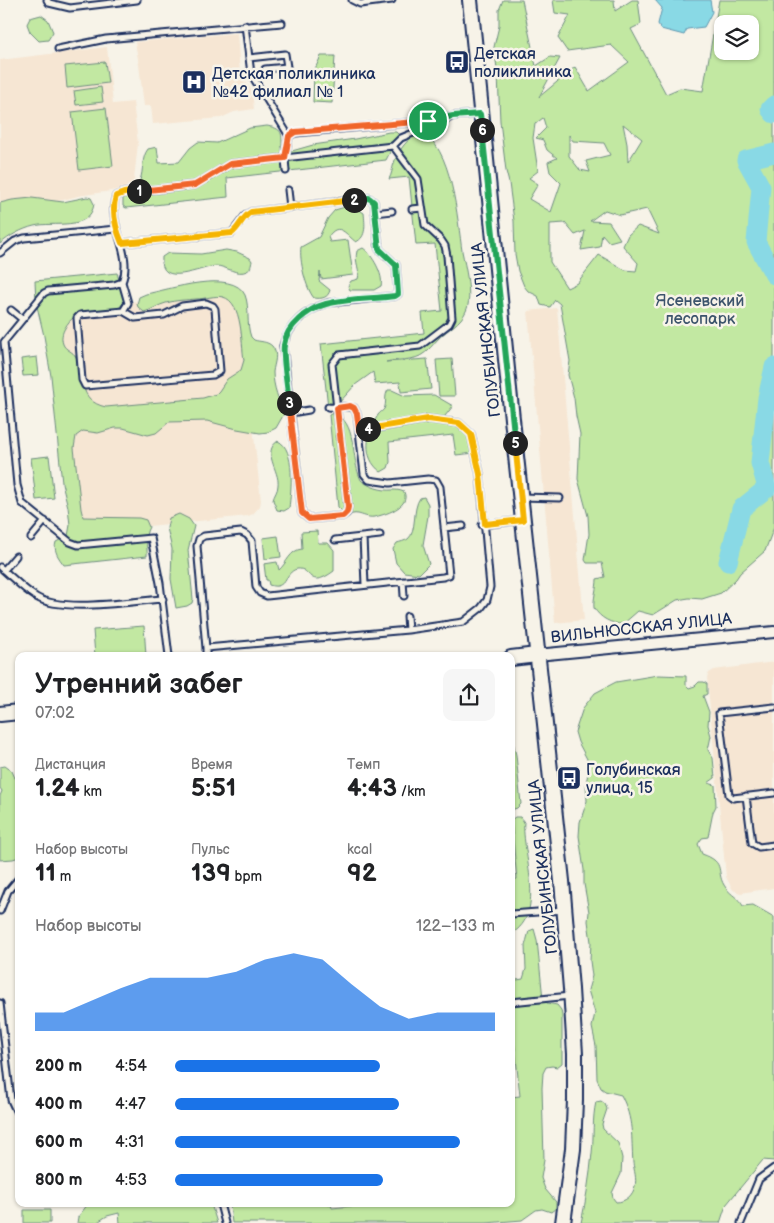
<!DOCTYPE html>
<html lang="ru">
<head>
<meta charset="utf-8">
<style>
  body { margin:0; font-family:"Balsamiq Sans",sans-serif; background:#f6f6f6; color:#202124; height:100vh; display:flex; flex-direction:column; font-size:19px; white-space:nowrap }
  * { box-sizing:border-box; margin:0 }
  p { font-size:16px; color:#757577 }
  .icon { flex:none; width:28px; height:28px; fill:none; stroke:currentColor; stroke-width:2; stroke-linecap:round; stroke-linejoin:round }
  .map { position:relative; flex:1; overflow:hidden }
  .sheet { position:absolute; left:15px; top:652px; width:500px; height:555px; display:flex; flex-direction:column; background:#fff; border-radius:10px; box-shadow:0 1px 4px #0004 }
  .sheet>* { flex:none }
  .buttons { position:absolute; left:714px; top:15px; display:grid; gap:10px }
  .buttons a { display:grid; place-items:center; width:45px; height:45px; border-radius:10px; background:#fff; box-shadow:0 1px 4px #0004; font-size:25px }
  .pin { position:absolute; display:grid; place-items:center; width:42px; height:42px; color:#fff; margin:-21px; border:2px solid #fff; border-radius:50%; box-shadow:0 1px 5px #0007 }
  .km { position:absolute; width:25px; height:25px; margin:-12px; border-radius:50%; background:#222; color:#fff; font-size:14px; line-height:25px; text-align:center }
  .round { display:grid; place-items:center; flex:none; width:52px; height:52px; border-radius:10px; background:#f6f6f6 }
  .head { display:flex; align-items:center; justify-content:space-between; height:85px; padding:0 20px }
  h1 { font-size:28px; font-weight:800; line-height:38px }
  .figures { display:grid; grid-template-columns:repeat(3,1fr); gap:8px; height:85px; padding:5px 20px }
  .figures div { display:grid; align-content:center }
  .figures b { font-size:25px; font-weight:800 }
  .figures small { font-size:14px; font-weight:400 }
  .figures p { font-size:14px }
  .chart { height:140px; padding:10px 20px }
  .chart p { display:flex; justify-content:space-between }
  .chart svg { width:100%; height:90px; margin-top:5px; fill:#1a73e8; opacity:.7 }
  ul { padding:0 20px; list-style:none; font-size:16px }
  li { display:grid; grid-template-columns:80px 60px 1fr; align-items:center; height:38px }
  li i { height:12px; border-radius:6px; background:#1a73e8 }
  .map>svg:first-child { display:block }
  .built { fill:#f6e6d3 }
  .green { fill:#c2e8a2; stroke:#6e8c80; fill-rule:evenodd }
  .water { fill:#89d9e5; stroke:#5d95af }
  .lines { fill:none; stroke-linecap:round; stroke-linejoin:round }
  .river { stroke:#89d9e5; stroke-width:19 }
  .lane-casing { stroke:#1b2f5e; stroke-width:9 }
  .street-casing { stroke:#1b2f5e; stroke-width:14 }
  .secondary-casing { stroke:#1b2f5e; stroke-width:18 }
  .lane { stroke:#f7f3e8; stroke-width:5 }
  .street { stroke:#f7f3e8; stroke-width:10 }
  .secondary { stroke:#f7f3e8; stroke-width:14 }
  .split-1-casing { stroke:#fff; stroke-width:10 }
  .split-2-casing { stroke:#fff; stroke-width:10 }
  .split-3-casing { stroke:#fff; stroke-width:10 }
  .split-4-casing { stroke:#fff; stroke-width:10 }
  .split-5-casing { stroke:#fff; stroke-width:10 }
  .split-6-casing { stroke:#fff; stroke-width:10 }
  .split-7-casing { stroke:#fff; stroke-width:10 }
  .split-1 { stroke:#f0652b; stroke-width:6 }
  .split-2 { stroke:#f5b400; stroke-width:6 }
  .split-3 { stroke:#22a559; stroke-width:6 }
  .split-4 { stroke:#f0652b; stroke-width:6 }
  .split-5 { stroke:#f5b400; stroke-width:6 }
  .split-6 { stroke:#22a559; stroke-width:6 }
  .split-7 { stroke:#22a559; stroke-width:6 }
  .labels { text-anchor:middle; stroke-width:5; stroke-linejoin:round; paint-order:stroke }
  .poi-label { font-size:16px; fill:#1b2f5e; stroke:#f7f3e8; text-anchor:start }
  .park-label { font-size:16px; fill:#3c546c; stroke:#f7f3e8 }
  .street-label { font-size:16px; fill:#1b2f5e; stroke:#f7f3e8 }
</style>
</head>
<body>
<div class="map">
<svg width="774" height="1223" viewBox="0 0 774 1223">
  <rect width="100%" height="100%" fill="#f7f3e8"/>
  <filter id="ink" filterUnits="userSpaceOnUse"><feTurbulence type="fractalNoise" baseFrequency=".02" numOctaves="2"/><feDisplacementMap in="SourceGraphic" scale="10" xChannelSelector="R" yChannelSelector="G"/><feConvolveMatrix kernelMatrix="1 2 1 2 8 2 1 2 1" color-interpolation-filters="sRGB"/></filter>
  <g filter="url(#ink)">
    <!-- built -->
    <path class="built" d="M237 33 240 73 252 91 254 109 234 112 221 118 153 124 151 106H144L139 65 135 42Z
      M107 47 113 104 133 102 138 143 134 180 124 189 78 196 48 204 0 222V60Z
      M229 290 239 299 247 396 66 414 60 313 65 310Z
      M557 308 584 620 555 623 528 311Z
      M244 409 252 417 261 501 260 506 253 514 248 516 89 532 81 528 68 429Z
      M774 662V888L740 893 733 890 726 877 707 677 709 673 714 670Z"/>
    <!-- green -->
    <path class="green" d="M503 0H522L536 66 550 57 560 58 539 97 575 67 589 91 629 62 611 45 567 51 558 38 570 15 555 13 553 0H614L615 11 632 0H638L641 24 631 29 666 94 680 88 703 91 719 0H774V527L765 551 740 573 736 579 721 593 702 599 689 598 677 600 653 615 638 611 623 624C611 624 600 618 594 608 593 598 597 589 597 579L605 577 602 563H587L585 560 589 534 588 516 578 479 580 434 576 416 574 398 568 375 570 361 560 304 555 300 550 307 541 305 538 296 528 291 524 286 518 271 515 254 514 221 509 183 506 171 500 121 498 75 494 47 499 26V10ZM722 24H750V51H722ZM543 118 546 128 536 138 543 140 547 150 557 158 548 162 550 172 561 183 551 212 529 199 538 184 529 178 538 171 533 138 535 124ZM623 124 642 139 628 162 627 144ZM569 135 573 141 604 143 610 155 586 161 590 172 580 170 569 156ZM647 209 659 234 638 226 628 235 623 246 638 263 636 271 625 270 599 255 577 283 567 288 550 262V224L565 223 575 235 585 231 581 250 600 247 602 234 609 242 620 239 609 222 590 221 605 210 620 215Z
      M41 15 48 20 53 32 48 40 39 41 30 32 27 24 30 18Z
      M321 56H335L332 103 313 102 314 71Z
      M105 62 108 83 67 88 65 66Z
      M101 87 103 102 76 105 74 91Z
      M106 108 113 166 79 170 72 112Z
      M267 126C286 129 281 136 282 151L285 153 313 145 355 139 389 132H396L399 135 390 145V152L386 160 227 178 228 197 126 208 123 206V199C129 193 136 188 140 180 144 170 141 158 148 149L157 147 159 163 179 162 190 148 198 142 217 143 250 128Z
      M420 133C452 142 458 223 462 251 465 266 473 297 466 311 461 323 448 329 439 338 433 344 428 352 420 356 410 361 397 359 386 362L427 359 431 389 401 392 400 382 375 384 373 372 355 385 338 404 328 407 321 344 424 333 422 313 442 311 435 244 416 245 409 177 389 179C392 174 392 169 394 163 397 152 409 136 420 133Z
      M87 197 91 198 94 204C90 232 53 221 34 226 22 229 9 236 0 244V203L12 200 32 198 63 202Z
      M348 206 358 209 364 213C365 224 367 237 356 242 347 236 339 220 328 237L330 242 348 240 353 275 321 279 320 272 319 281 330 290C328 298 322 299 314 298 306 289 299 260 301 247L319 237 328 218 335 210Z
      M363 248C372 254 384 275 381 286L374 290H350L348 286 351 281 358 279C361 270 354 263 357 251Z
      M226 250 237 252 250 258 252 261C251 265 251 269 247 271 237 276 226 266 216 266 201 267 159 289 162 257L168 253 201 254Z
      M117 273 125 301 117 310C98 310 74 309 65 328 62 333 61 338 63 344 65 350 73 351 76 357 85 376 77 401 106 407L203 398 216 394 219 391 227 379 241 370 244 360C241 343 243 302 223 297 215 295 205 299 196 299 186 300 176 300 166 303 158 305 152 310 144 312L138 307 137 304 139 297 146 294C167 290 233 268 245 295 250 308 246 324 251 337L254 340C260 342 267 341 272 346 279 354 274 363 273 372 273 387 279 400 284 414L276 428 268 432 260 433 237 429 207 421 169 422 156 433 148 435 123 428H115L98 433 83 431 76 436 74 448 81 509 83 517 139 518 146 520 149 527C143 538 148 544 147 556L64 565C59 558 53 551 56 542L68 536 70 525 68 507 62 483 51 376 44 336 36 302 35 281Z
      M37 357 39 375 23 376 21 359Z
      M452 359 455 396H439L436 360Z
      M388 390H392L405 396 434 395 453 406 445 416C447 426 453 424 460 428 468 433 473 444 475 453L456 455 453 435 389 442 390 462 388 468 381 472C361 457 367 433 378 415 380 412 383 411 384 409 387 403 384 396 388 390Z
      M333 413C358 421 350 458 361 480 369 487 382 491 392 490 397 490 399 490 404 492 411 507 384 515 374 517 368 518 363 515 358 514 354 513 350 515 346 515L338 507 329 415Z
      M278 441C296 449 291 492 289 508L284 511 277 510 273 500C274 495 278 491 278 485 280 471 261 452 278 441Z
      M49 456 54 498 36 500 31 458Z
      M424 497 428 504V516L423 545 429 564 419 574 404 572 396 563 393 549 397 543C400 542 405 541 408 539 417 532 412 509 420 498Z
      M179 514 189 519 194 526 188 550 193 599 192 603 187 606 176 608 171 579 172 549 167 528 169 518Z
      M317 531 318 543H328L334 550V571C307 591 312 567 297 569 284 572 287 591 269 585L268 580H266L264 564 277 562 279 570C287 563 290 550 302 549L301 532Z
      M278 536 281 557 265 559 263 538Z
      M144 626 146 656H95L93 630Z
      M658 675 686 676V685L689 688 695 686 699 682H704L707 684V694L703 696 709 712 708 725 711 736 708 750 713 758 715 778 708 783 715 785 716 806 713 812 708 837 702 838 698 844 702 854C728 863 714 872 726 888 731 895 739 898 743 906L753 905 774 917V1161L763 1160 726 1205 720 1223H581C586 1200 590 1176 592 1153 594 1136 592 1119 596 1102L601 1101 605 1104 607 1109 602 1124 603 1129 618 1143 622 1158 621 1174 612 1193 613 1198 616 1202C626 1202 633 1195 635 1186 637 1179 634 1170 633 1163 631 1136 634 1120 621 1095L605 1091 601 1088 597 1079 596 1046 592 1027 595 1013 588 990 592 976 590 961 591 942 588 921 589 912 584 884V870L579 836 580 822 587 801 586 783 589 769 587 759 578 742 575 732 583 708 595 693 616 682Z
      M511 733 516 755 521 804 517 808 511 810Z
      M5 766 12 771 15 778 19 781V857L13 859 0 860V796L2 791 0 788V767Z
      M515 817H520L524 822C521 853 548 913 511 934V880L517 879 511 820Z
      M534 929 537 940 543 999 547 1003 557 1005 561 1010 562 1016V1063L557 1067 552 1066 546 1067 543 1073 542 1088 544 1160 541 1178 545 1189 556 1202V1208L551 1212 542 1209 536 1210 522 1220 486 1223H232L230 1204H331L332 1208 371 1204H511V1097L520 1096 513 1030H511V978L517 980 523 979 526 969 525 946 529 931Z
      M88 1204H211L217 1223H120L119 1213 107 1216 96 1223H77L78 1217Z
      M24 1210H50V1223H24Z"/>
    <!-- water -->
    <path class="water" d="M655 0H710L712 12 704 27 687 29 684 35 661 29 658 24 662 8Z"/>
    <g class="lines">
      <!-- river -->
      <path class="river" d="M774 105 770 109 774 114
        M774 153 746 160 761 187 756 242 774 275
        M728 562 741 509 767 488 760 463 767 398 774 367"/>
      <defs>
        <path id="lane" d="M47 0 49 3 70 8 137 0
          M352 0 360 4 392 0
          M245 25 251 74 289 136 285 158 286 171
          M58 49 106 39 282 23
          M249 58 285 54 287 67 265 69
          M289 136 295 133 428 121 448 117
          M288 190 290 207
          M412 209 422 208
          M375 213 392 211
          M122 243 232 233 245 216 251 212 369 198 374 202 379 249 396 265 398 294 395 296 328 303C306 310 289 324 283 346L302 513 309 519 343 516 347 513 348 507 332 364 339 355 420 346 449 324 452 318 447 256 445 246 441 240 425 225 418 179 393 146
          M0 253 15 241 24 238 116 229
          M122 282 128 303 123 311 135 318 164 315 182 306 206 303 213 306 215 309 220 371 213 375 85 386 82 380 77 318 80 315 123 311
          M11 310 22 319
          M291 413 309 410
          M521 497 560 498
          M482 525 522 520
          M444 528 463 526
          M363 537 365 585
          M31 538 45 521
          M335 540 380 535
          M0 567C12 577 23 589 36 597 62 613 131 601 163 599
          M4 570 16 556
          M403 581 404 596
          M407 616 408 630
          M206 648 197 546 199 539 204 536 241 532 247 535 252 541 256 587 260 593 267 596 443 577 449 575 440 487 436 480 428 479 390 483 369 480 364 474 357 414 354 408C346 405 337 408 328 407
          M169 656 160 583 151 538 78 545 70 542 22 503 17 485 4 342 44 293 48 291 114 285 122 282C134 253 106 224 116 196L124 193 195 185 230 164 393 146 401 138 418 131 431 129 453 116 480 114
          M206 656V648L408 630 463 622 481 608 487 600 490 587 480 474 471 434 459 423 428 419 359 431
          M774 707 719 713 729 795 733 798 774 793
          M746 796 752 843 759 847 774 845
          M0 911 8 891 19 878
          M511 914 564 910
          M511 1002 570 996
          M0 1003 11 1100 19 1117
          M220 1204 225 1223
          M741 1223 759 1179 774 1168"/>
        <path id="street" d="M537 655 774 632"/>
        <path id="secondary" d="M470 0 512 419 562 881 571 989 575 1054V1100L573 1149 563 1223
          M511 658 537 655
          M0 714 19 712"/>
      </defs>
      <!-- lane casing -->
      <use href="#lane" class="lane-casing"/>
      <!-- street casing -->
      <use href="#street" class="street-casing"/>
      <!-- secondary casing -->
      <use href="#secondary" class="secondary-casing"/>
      <!-- lane -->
      <use href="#lane" class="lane"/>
      <!-- street -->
      <use href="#street" class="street"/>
      <!-- secondary -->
      <use href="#secondary" class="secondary"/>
    </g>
  </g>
  <g class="lines" filter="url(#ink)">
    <defs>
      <path id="split-1" d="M139 191 195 185 230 164 285 158 289 136 295 132 428 121"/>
      <path id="split-2" d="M139 191 124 193 116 196C111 211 116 229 122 243L232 233C240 227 242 217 251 212L354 200"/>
      <path id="split-3" d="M289 403C288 388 282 357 284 345 286 326 308 309 326 304 348 298 373 299 395 296L398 294 396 265 379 249 374 202 369 198 354 200"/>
      <path id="split-4" d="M289 403 302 513 309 519 343 516 347 512 348 507 337 408 350 406 354 408 357 414 359 430 368 429"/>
      <path id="split-5" d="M368 429 428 419 459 423 471 434 480 474 485 524 523 520 515 443"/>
      <path id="split-6" d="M482 130 515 443"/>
      <path id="split-7" d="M428 121 453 116 480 114 482 130"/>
    </defs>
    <!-- split-1 casing -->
    <use href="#split-1" class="split-1-casing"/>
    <!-- split-2 casing -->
    <use href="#split-2" class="split-2-casing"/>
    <!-- split-3 casing -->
    <use href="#split-3" class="split-3-casing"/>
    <!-- split-4 casing -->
    <use href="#split-4" class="split-4-casing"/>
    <!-- split-5 casing -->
    <use href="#split-5" class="split-5-casing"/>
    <!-- split-6 casing -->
    <use href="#split-6" class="split-6-casing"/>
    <!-- split-7 casing -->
    <use href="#split-7" class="split-7-casing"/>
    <!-- split-1 -->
    <use href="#split-1" class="split-1"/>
    <!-- split-2 -->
    <use href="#split-2" class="split-2"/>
    <!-- split-3 -->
    <use href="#split-3" class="split-3"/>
    <!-- split-4 -->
    <use href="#split-4" class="split-4"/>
    <!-- split-5 -->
    <use href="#split-5" class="split-5"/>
    <!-- split-6 -->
    <use href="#split-6" class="split-6"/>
    <!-- split-7 -->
    <use href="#split-7" class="split-7"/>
  </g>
  <!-- icons -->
  <defs>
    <symbol id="bus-square" viewBox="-11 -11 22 22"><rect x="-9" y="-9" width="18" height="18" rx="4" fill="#1b2f5e" stroke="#f7f3e8"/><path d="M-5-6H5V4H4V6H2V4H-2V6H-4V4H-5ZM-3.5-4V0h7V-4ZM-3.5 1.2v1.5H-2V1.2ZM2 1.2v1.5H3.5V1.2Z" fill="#fff"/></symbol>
    <symbol id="hospital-square" viewBox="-11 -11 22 22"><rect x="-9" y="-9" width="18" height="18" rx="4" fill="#1b2f5e" stroke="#f7f3e8"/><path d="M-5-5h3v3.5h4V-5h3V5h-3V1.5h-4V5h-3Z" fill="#fff"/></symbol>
  </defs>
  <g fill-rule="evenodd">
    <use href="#bus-square" x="443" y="48" width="28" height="28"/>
    <use href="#hospital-square" x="180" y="68" width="28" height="28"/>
    <use href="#bus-square" x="555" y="764" width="28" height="28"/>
  </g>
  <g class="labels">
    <!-- poi labels -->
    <g class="poi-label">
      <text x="474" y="59">Детская<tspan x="474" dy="18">поликлиника</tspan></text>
      <text x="212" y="79">Детская поликлиника<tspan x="212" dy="18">№42 филиал № 1</tspan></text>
      <text x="586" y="775">Голубинская<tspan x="586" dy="18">улица, 15</tspan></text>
    </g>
    <!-- park labels -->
    <g class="park-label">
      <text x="700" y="306">Ясеневский<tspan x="700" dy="18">лесопарк</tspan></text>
    </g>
    <!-- street labels -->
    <g class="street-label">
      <text transform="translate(485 330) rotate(-96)" y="6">ГОЛУБИНСКАЯ УЛИЦА</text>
      <text transform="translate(641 627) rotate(-6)" y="6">ВИЛЬНЮССКАЯ УЛИЦА</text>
      <text transform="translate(542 867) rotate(-96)" y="6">ГОЛУБИНСКАЯ УЛИЦА</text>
    </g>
  </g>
</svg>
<div class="buttons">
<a><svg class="icon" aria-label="layers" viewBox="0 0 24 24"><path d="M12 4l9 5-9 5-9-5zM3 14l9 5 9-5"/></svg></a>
</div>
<div class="pin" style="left:428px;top:121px;background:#1e9e55"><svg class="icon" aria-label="arrive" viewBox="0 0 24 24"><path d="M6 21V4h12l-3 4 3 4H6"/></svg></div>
<b class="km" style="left:139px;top:191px">1</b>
<b class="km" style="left:354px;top:200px">2</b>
<b class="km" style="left:289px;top:403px">3</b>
<b class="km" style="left:368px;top:429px">4</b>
<b class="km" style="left:515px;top:443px">5</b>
<b class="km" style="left:482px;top:130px">6</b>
<section class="sheet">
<div class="head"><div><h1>Утренний забег</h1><p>07:02</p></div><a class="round"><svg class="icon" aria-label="share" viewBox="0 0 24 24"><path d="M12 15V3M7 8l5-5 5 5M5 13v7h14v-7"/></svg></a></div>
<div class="figures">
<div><p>Дистанция</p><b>1.24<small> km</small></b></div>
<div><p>Время</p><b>5:51</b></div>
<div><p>Темп</p><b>4:43<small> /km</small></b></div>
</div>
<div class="figures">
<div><p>Набор высоты</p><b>11<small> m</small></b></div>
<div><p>Пульс</p><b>139<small> bpm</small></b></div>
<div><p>kcal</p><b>92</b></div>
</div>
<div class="chart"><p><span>Набор высоты</span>122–133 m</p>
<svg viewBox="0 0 160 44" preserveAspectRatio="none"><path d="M0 44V35L10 35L20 29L30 23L40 18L50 18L60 18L70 15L80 9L90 6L100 9L110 21L120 32L130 38L140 35L150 35L160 35V44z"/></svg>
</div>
<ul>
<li><b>200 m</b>4:54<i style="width:64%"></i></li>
<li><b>400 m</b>4:47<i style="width:70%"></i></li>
<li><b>600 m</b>4:31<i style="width:89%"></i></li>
<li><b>800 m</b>4:53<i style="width:65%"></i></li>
</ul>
</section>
</div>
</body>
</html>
